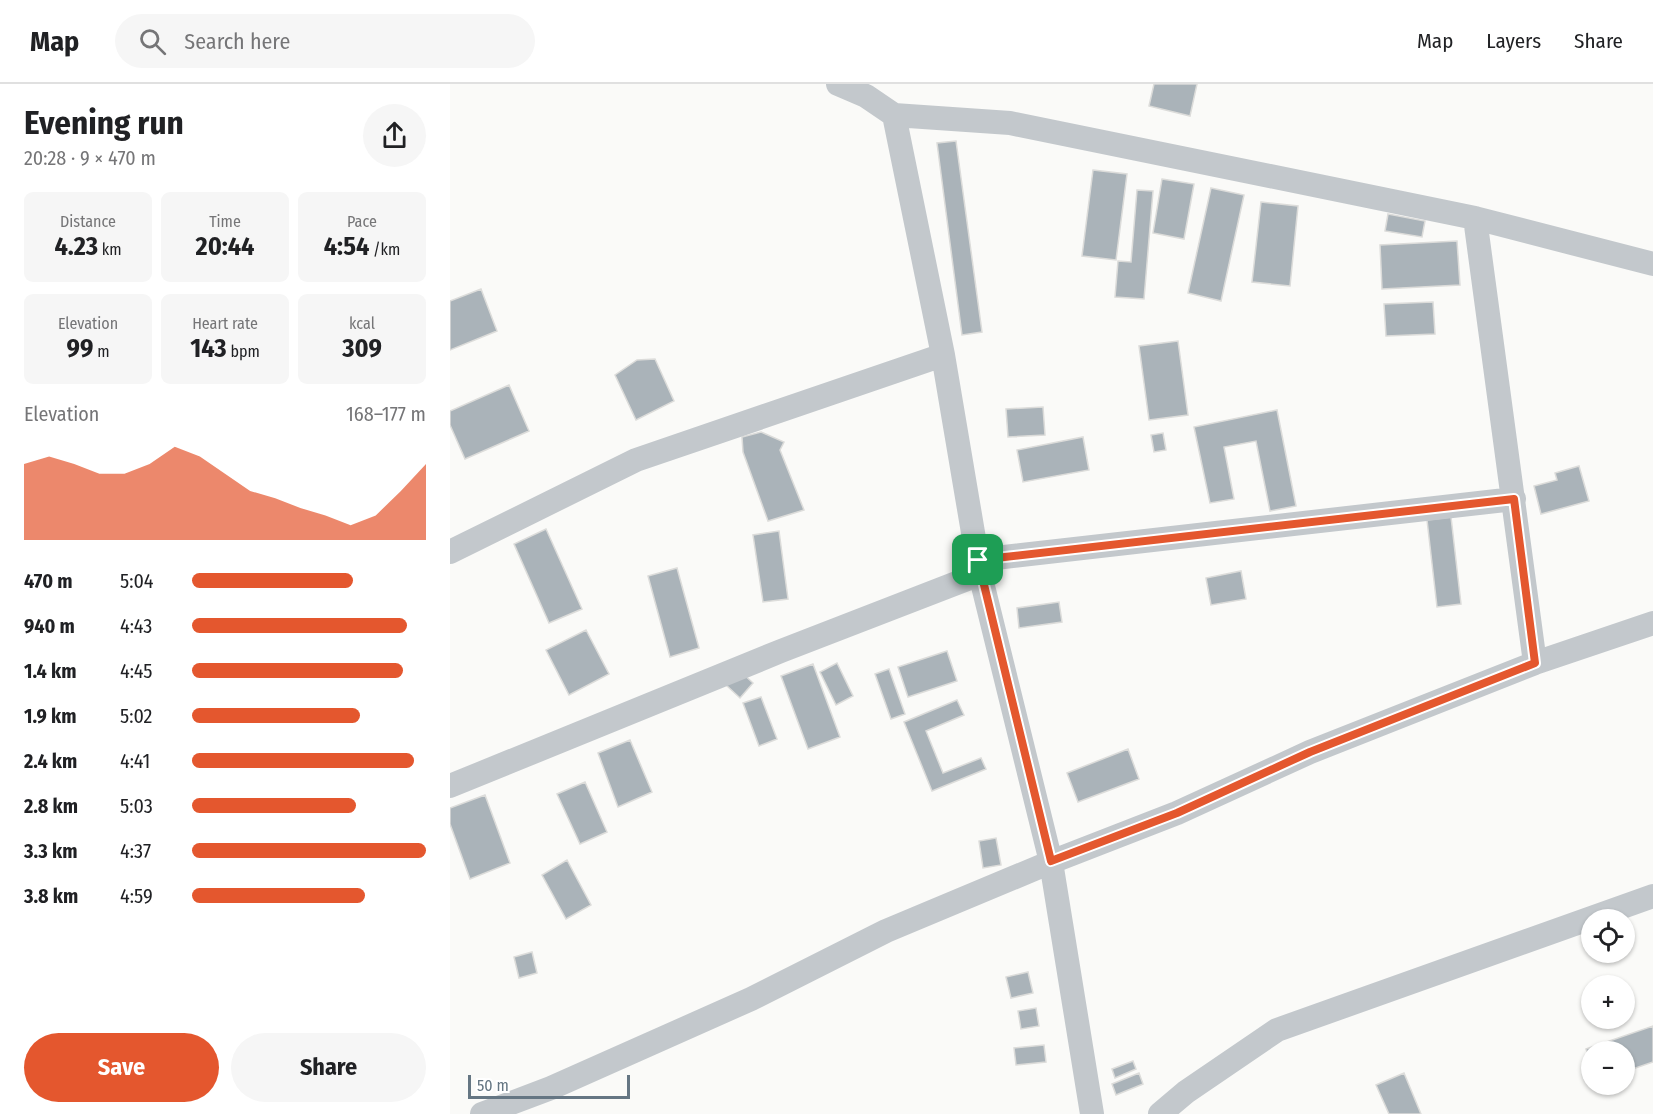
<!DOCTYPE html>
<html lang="en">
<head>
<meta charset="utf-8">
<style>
  body { margin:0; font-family:"Fira Sans Condensed",sans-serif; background:#f6f6f6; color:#202124; height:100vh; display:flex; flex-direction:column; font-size:22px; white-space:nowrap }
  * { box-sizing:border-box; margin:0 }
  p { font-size:20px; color:#757577 }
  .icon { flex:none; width:33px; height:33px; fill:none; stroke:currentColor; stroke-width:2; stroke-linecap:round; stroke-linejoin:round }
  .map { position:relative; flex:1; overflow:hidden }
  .drawer { display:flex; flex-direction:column; background:#fff; width:450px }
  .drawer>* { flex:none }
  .fabs { position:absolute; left:1131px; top:825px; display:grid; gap:12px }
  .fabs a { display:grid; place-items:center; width:54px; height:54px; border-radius:50%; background:#fff; box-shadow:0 2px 4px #0004; font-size:30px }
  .scale { position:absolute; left:18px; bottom:15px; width:162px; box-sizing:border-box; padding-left:6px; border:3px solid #657683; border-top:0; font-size:16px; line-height:21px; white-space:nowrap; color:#657683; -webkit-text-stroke:4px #fff; paint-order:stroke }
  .pin { position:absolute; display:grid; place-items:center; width:51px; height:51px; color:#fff; margin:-26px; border-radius:12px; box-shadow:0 3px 9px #0006 }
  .round { display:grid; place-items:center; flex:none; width:63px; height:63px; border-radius:32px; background:#f6f6f6 }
  .headline { display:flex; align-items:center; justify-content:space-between; height:102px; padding:0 24px }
  h1 { font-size:33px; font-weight:700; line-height:45px }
  .stats { display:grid; grid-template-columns:repeat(3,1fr); gap:9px; height:102px; padding:6px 24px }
  .stats div { display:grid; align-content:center; border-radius:9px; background:#f6f6f6; text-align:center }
  .stats b { font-size:26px; font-weight:700 }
  .stats small { font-size:16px; font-weight:400 }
  .stats p { font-size:16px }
  .chart { height:168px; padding:12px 24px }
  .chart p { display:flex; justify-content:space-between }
  .chart svg { width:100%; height:108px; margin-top:6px; fill:#e4572e; opacity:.7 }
  .cta { display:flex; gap:12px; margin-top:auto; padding:12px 24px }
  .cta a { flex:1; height:69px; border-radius:36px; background:#e4572e; color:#fff; font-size:24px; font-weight:700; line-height:69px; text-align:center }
  .cta a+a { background:#f6f6f6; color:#202124 }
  ul { padding:0 24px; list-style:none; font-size:20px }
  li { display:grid; grid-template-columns:96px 72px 1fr; align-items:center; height:45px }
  li i { height:15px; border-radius:8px; background:#e4572e }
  header { display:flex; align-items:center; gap:36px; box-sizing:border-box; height:84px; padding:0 30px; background:#fff; border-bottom:2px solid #e0e0e0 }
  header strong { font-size:28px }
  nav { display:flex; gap:33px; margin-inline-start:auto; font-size:21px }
  .search { width:420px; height:54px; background:#f6f6f6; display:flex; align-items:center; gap:15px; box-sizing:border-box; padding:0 21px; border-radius:33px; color:#757577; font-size:22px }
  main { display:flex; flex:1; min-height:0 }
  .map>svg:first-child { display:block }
  .building { fill:#aab3b9; stroke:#dcdcda; stroke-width:1.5 }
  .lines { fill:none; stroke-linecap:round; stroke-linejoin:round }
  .minor { stroke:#c3c8cc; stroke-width:24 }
  .route-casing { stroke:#fff; stroke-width:12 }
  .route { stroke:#e4572e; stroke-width:8 }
</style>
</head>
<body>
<header>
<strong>Map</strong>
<div class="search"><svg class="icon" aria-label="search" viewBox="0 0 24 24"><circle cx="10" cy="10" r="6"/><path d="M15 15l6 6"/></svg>Search here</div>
<nav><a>Map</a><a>Layers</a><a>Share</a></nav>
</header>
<main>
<section class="drawer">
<div class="headline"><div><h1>Evening run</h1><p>20:28 · 9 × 470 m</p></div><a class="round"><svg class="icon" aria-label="share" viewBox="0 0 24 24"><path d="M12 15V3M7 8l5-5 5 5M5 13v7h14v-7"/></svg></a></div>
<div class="stats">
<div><p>Distance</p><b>4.23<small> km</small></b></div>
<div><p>Time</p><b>20:44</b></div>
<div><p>Pace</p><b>4:54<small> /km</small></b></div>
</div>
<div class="stats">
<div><p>Elevation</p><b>99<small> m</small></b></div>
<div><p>Heart rate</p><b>143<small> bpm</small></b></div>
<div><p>kcal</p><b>309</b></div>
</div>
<div class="chart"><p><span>Elevation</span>168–177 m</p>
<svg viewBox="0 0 160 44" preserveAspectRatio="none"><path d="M0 44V13L10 10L20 13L30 17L40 17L50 13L60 6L70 10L80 17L90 24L100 27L110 31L120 34L130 38L140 34L150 24L160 13V44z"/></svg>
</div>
<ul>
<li><b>470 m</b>5:04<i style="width:69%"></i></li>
<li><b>940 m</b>4:43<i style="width:92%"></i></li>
<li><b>1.4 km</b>4:45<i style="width:90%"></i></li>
<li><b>1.9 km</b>5:02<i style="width:72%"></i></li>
<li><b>2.4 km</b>4:41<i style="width:95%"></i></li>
<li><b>2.8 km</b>5:03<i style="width:70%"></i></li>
<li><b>3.3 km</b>4:37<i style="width:100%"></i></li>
<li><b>3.8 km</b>4:59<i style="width:74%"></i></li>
</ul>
<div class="cta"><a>Save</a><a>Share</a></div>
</section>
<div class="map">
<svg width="1203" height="1030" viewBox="0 0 1203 1030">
  <rect width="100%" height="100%" fill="#fafaf8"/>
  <!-- building -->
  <path class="building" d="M704 0H747L740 32 699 22Z
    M506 57 532 248 512 251 487 59Z
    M643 86 677 90 666 176 632 172Z
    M712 95 744 100 734 155 703 149Z
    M761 104 794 111 771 217 738 209Z
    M687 106 703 107 694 215 665 213 668 177 681 178Z
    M811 118 848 122 840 202 802 198Z
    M938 130 975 137 972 153 935 147Z
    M1007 157 1010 201 932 205 930 161Z
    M31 205 47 247 0 266V217Z
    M983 218 985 250 936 252 934 220Z
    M728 257 738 331 699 336 689 262Z
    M205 275 224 317 186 336 165 291 187 276Z
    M59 301 79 347 15 375 0 341V327Z
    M593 323 595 351 558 353 556 325Z
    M827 326 846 422 820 427 806 357 774 363 784 415 760 419 744 343Z
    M311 348 334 358 330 366 354 426 318 437 293 368 292 353Z
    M713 349 716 366 704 368 701 351Z
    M633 353 639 386 573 398 567 366Z
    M1129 382 1139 417 1091 430 1084 402 1107 396 1105 389Z
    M1001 433 1011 520 987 523 977 436Z
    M96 445 132 525 99 539 64 460Z
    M329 447 338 515 313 518 303 451Z
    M227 484 249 564 220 573 198 492Z
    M791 487 796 515 761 521 756 494Z
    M609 518 612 538 569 544 567 524Z
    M136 546 159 590 119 611 96 566Z
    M497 567 507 597 458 613 448 583Z
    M387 579 403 612 386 621 370 588Z
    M363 580 390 653 358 665 331 592Z
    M439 585 455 630 441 635 425 590Z
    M289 586 303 599 290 614 276 601Z
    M311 613 327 655 309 662 293 619Z
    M507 616 514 631 476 647 493 689 531 674 536 685 482 707 454 638Z
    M180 656 202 708 168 723 148 669Z
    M678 665 689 695 628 718 617 689Z
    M135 698 157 748 130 760 107 710Z
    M35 711 60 779 20 795 0 740V724Z
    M546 754 551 781 533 784 529 757Z
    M117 776 141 821 116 835 92 791Z
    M82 868 87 889 69 894 64 873Z
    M578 888 583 909 561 914 556 893Z
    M586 924 589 942 571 945 568 927Z
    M1203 942V978L1174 988V968H1142V981L1136 965Z
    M594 961 596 978 566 981 564 964Z
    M683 977 686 985 665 994 662 985Z
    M689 989 693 1000 666 1011 662 1000Z
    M954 989 971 1030H939L926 1001Z"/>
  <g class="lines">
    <!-- minor -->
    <path class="minor" d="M388 0 416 12 444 31 493 271 530 490 601 778 642 1030
      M444 31 560 39 1025 134 1203 180
      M1025 134 1085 579
      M0 468 186 376 493 271
      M528 476 1064 415
      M0 702 331 567 530 490
      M32 1030 101 1004 301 915 436 847 601 778 727 729 860 668 1085 579 1203 539
      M710 1030 736 1008 827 946 1203 812"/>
  </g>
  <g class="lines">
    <defs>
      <path id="route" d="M1064 415 1085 579 860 668 727 729 601 777 528 476Z"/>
    </defs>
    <!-- route casing -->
    <use href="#route" class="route-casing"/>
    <!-- route -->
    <use href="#route" class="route"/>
  </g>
</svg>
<div class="fabs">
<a><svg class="icon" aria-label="locate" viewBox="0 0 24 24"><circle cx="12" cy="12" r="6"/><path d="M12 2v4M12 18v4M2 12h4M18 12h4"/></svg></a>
<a>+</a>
<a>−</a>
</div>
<div class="scale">50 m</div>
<div class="pin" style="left:528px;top:476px;background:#1e9e55"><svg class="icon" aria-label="arrive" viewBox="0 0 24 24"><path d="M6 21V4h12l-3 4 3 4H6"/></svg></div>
</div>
</main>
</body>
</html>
